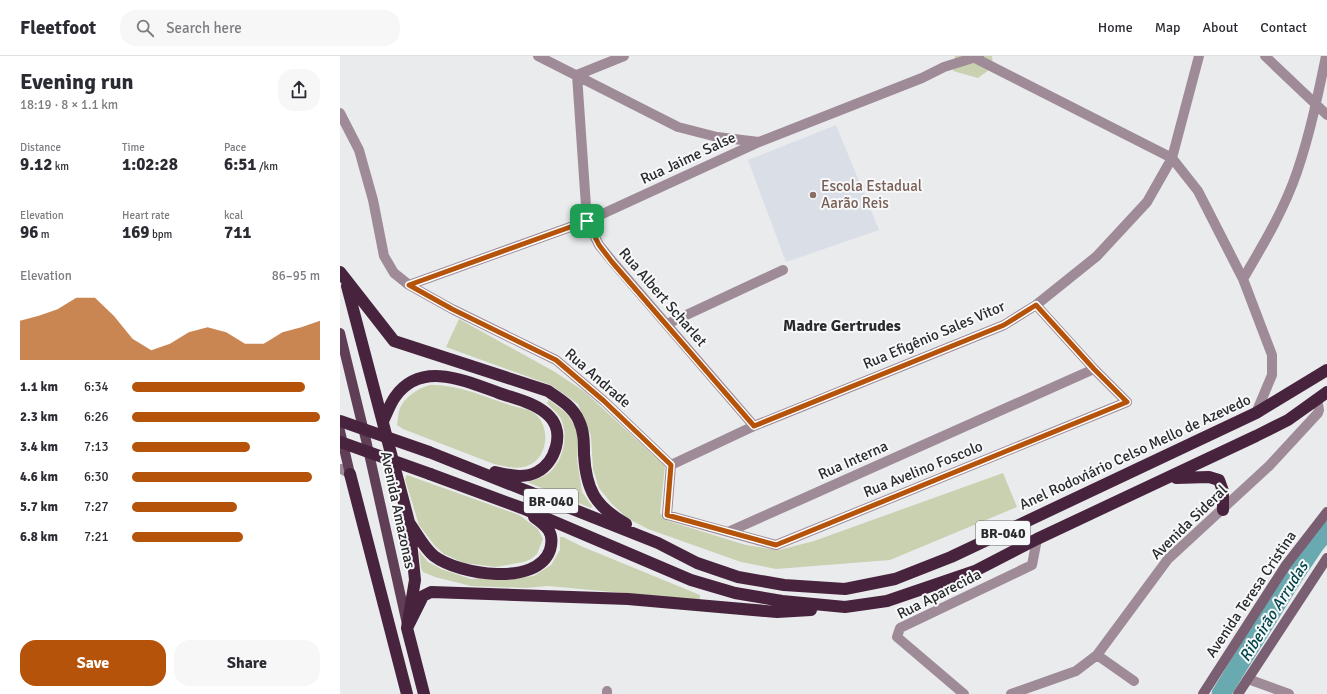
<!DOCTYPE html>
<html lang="en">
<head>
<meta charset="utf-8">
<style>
  body { margin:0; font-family:Signika,sans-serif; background:#f7f7f7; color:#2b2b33; height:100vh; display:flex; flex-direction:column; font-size:15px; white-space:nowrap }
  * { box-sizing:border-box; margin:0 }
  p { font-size:13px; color:#7c7c81 }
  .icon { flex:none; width:22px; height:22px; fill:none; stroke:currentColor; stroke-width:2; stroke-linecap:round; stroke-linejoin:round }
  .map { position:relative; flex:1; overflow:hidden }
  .details { display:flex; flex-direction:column; background:#fff; width:340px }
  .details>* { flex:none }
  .pin { position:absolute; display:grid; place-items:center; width:34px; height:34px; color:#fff; margin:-17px; border-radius:8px; box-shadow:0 2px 6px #0006 }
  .round { display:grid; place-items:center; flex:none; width:42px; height:42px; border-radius:16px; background:#f7f7f7 }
  .head { display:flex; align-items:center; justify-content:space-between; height:68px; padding:0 20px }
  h1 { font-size:22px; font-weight:800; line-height:30px }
  .stats { display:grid; grid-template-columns:repeat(3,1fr); gap:6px; height:68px; padding:4px 20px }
  .stats div { display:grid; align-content:center }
  .stats b { font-size:17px; font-weight:800 }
  .stats small { font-size:11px; font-weight:400 }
  .stats p { font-size:11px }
  .chart { height:112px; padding:8px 20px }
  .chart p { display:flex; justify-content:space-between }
  .chart svg { width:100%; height:72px; margin-top:4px; fill:#b45309; opacity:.7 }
  .action { display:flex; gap:8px; margin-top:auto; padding:8px 20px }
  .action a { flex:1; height:46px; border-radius:16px; background:#b45309; color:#fff; font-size:16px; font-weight:800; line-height:46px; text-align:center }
  .action a+a { background:#f7f7f7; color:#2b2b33 }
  ul { padding:0 20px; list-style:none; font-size:13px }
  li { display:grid; grid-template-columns:64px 48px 1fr; align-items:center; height:30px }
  li i { height:10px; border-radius:5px; background:#b45309 }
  header { display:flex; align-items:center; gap:24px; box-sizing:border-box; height:56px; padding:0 20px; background:#fff; border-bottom:1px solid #e1e1e2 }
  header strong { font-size:19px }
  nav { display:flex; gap:22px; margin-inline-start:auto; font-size:14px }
  .search { width:280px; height:36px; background:#f7f7f7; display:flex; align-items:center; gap:10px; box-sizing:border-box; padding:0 14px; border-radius:16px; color:#7c7c81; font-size:15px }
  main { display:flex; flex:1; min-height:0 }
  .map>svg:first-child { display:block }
  .built { fill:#dadee7 }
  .green { fill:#c9d1b0 }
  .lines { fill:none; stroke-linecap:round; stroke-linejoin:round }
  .river { stroke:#68aaaf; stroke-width:19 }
  .minor { stroke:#9f8b98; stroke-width:10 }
  .secondary { stroke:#7a5e71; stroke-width:10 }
  .primary { stroke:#603e55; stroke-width:10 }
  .motorway { stroke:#48233e; stroke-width:12 }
  .motorway-bridge { stroke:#48233e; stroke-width:12 }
  .route-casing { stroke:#fff; stroke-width:8 }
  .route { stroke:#b45309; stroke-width:5 }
  .education-dot { fill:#8d6e63; stroke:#f7f8fa; stroke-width:1.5 }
  .labels { text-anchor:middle; stroke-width:4; stroke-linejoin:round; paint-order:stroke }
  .shield { fill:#f7f8fa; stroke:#686869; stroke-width:1 }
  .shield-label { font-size:14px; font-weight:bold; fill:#2a2a2b }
  .street-label { font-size:15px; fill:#2a2a2b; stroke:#f7f8fa }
  .education-label { font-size:15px; fill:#785e54; stroke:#f7f8fa; text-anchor:start }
  .neighbourhood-label { font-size:16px; font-weight:bold; fill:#2a2a2b; stroke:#f7f8fa }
  .water-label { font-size:16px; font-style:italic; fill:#014347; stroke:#f7f8fa }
</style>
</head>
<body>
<header>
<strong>Fleetfoot</strong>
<div class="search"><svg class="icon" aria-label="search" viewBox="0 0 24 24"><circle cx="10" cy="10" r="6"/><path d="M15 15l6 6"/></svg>Search here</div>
<nav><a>Home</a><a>Map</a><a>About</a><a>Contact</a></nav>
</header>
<main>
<section class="details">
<div class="head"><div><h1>Evening run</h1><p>18:19 · 8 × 1.1 km</p></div><a class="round"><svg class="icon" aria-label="share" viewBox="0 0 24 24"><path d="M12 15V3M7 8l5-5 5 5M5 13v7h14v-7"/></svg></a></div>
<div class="stats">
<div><p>Distance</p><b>9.12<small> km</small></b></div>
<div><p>Time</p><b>1:02:28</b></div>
<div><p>Pace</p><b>6:51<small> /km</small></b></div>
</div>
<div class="stats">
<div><p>Elevation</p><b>96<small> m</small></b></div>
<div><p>Heart rate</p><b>169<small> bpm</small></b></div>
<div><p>kcal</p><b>711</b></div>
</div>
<div class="chart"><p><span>Elevation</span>86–95 m</p>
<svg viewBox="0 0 160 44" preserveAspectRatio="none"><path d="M0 44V20L10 17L20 13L30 6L40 6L50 17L60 31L70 38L80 34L90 27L100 24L110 27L120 34L130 34L140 27L150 24L160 20V44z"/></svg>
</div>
<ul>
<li><b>1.1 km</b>6:34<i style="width:92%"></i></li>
<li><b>2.3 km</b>6:26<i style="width:100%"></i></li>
<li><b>3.4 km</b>7:13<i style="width:63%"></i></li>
<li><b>4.6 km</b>6:30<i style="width:96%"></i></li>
<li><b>5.7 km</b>7:27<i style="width:56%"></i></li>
<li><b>6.8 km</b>7:21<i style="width:59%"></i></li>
</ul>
<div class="action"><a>Save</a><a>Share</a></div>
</section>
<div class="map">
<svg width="987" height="638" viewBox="0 0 987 638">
  <rect width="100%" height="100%" fill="#eaebed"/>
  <!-- built -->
  <path class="built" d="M496 69 539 174 446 206 408 104Z"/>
  <!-- green -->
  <path class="green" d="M615 0H652L653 11 638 22 613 15Z
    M119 263 215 316 245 336 325 410 320 457 328 465 406 489 439 494 474 485 663 417 677 451 550 504 436 513 401 506 308 473 287 462 271 447 259 432 253 413 251 380 238 348 211 329 106 291Z
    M90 329C118 328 147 342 173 350 179 352 189 353 194 357 211 369 209 403 187 410 177 414 164 410 154 408L63 373 57 369C58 364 58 357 60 352 65 341 78 332 90 329Z
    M209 344 224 355 230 362 236 372 238 390 237 403 242 436 252 450 251 452 187 426C195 424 204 421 210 416 223 405 229 379 221 363 218 357 211 352 207 347Z
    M67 419 179 459 198 473 203 483 197 498 191 503 184 506 156 511 124 507 104 498 95 490 79 469 65 423Z
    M220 481H223L243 491 360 539V544L208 530 185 532 131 530 95 521 83 516 81 512 79 495 88 506 94 509 101 513 131 523 185 521 194 520 211 509 220 494Z"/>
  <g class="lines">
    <!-- river -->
    <path class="river" d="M881 638 953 521 976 487 987 474"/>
    <!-- minor -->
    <path class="minor" d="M198 0 338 71 377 81 419 86
      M284 0 237 19 247 165 259 189 272 205 414 370
      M631 0 832 102 858 135 903 223 932 299V319L916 357
      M925 0 987 59
      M0 57 19 94 33 144 44 200 54 217 69 229 112 253 216 304 264 345 331 409
      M903 223C923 189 944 154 957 116 970 78 978 39 986 0
      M69 229 247 165 419 86 582 22 604 11 639 0
      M327 268 443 214
      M331 409 414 370 664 269 696 249 757 200 807 146 832 102 859 0
      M331 409 327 459 388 476 754 313
      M0 413H2L10 418
      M388 476 436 489 787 346 754 313 696 249
      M757 599 794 625
      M908 623 949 638
      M267 635V638
      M624 638 557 581 560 572 692 509 697 483
      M671 638 736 615 757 599 828 503 929 410 978 357 979 354 977 343"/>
    <!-- secondary -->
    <path class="secondary" d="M863 638 946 509 987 456
      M898 638 987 502"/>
    <!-- primary -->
    <path class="primary" d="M0 277 26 384 67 568
      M0 375 10 418"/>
    <!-- motorway -->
    <path class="motorway" d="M0 216 54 285 208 335C220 343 233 351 239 365 244 375 244 387 244 398 246 434 255 450 286 468
      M7 230 69 466 75 524 67 572 84 638
      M43 365C47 357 50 348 55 341 81 304 126 325 159 337 176 343 197 347 210 361 225 377 215 407 197 416 184 423 168 419 155 416
      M89 396 318 487 357 507 398 521 444 529 505 533 555 523 611 501 916 357 987 314
      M10 418 67 638
      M90 418 182 452 351 524 395 537 442 545 505 551 547 545 635 515 697 483 916 380 948 364 987 336
      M836 422 869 421 879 424 883 435V454
      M70 468C77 478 84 492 94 500 119 519 197 531 210 494 215 477 207 470 194 461
      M67 572 83 540 91 536 288 543 437 556 471 554"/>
    <!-- motorway-bridge -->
    <path class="motorway-bridge" d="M0 365 89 396
      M0 386 90 418"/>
  </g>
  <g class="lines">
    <defs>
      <path id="route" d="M247 165 259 189 272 206 414 370 664 269 696 249 754 313 787 346 436 489 327 459 331 409 264 345 216 304 112 253 69 229Z"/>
    </defs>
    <!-- route casing -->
    <use href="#route" class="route-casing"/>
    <!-- route -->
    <use href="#route" class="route"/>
  </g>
  <!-- markers -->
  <circle class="education-dot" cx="473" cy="139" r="4"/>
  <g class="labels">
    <!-- shield labels -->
    <g class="shield">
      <rect x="184" y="433" width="54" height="24" rx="3"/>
      <rect x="636" y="465" width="54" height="24" rx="3"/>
    </g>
    <g class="shield-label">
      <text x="211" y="450">BR-040</text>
      <text x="663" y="482">BR-040</text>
    </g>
    <!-- street labels -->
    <g class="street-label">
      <text transform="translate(348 102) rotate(-25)" y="5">Rua Jaime Salse</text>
      <text transform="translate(323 241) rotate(49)" y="5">Rua Albert Scharlet</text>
      <text transform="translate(594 279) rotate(-23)" y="5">Rua Efigênio Sales Vitor</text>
      <text transform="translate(258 322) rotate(41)" y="5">Rua Andrade</text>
      <text transform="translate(795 396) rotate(-25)" y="5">Anel Rodoviário Celso Mello de Azevedo</text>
      <text transform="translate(513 404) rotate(-24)" y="5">Rua Interna</text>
      <text transform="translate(583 413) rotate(-22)" y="5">Rua Avelino Foscolo</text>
      <text transform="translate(58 454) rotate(78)" y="5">Avenida Amazonas</text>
      <text transform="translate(849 466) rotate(-44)" y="5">Avenida Sideral</text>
      <text transform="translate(599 538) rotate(-27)" y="5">Rua Aparecida</text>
      <text transform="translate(911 538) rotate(-56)" y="5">Avenida Teresa Cristina</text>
    </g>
    <!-- education labels -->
    <g class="education-label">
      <text x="481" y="135">Escola Estadual<tspan x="481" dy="17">Aarão Reis</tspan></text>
    </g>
    <!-- neighbourhood labels -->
    <g class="neighbourhood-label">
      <text x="502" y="275">Madre Gertrudes</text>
    </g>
    <!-- water labels -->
    <g class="water-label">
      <text transform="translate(933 555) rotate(-58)" y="6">Ribeirão Arrudas</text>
    </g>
  </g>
</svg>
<div class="pin" style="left:247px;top:165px;background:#1e9e55"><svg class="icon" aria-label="arrive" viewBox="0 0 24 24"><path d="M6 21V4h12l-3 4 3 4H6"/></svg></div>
</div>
</main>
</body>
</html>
